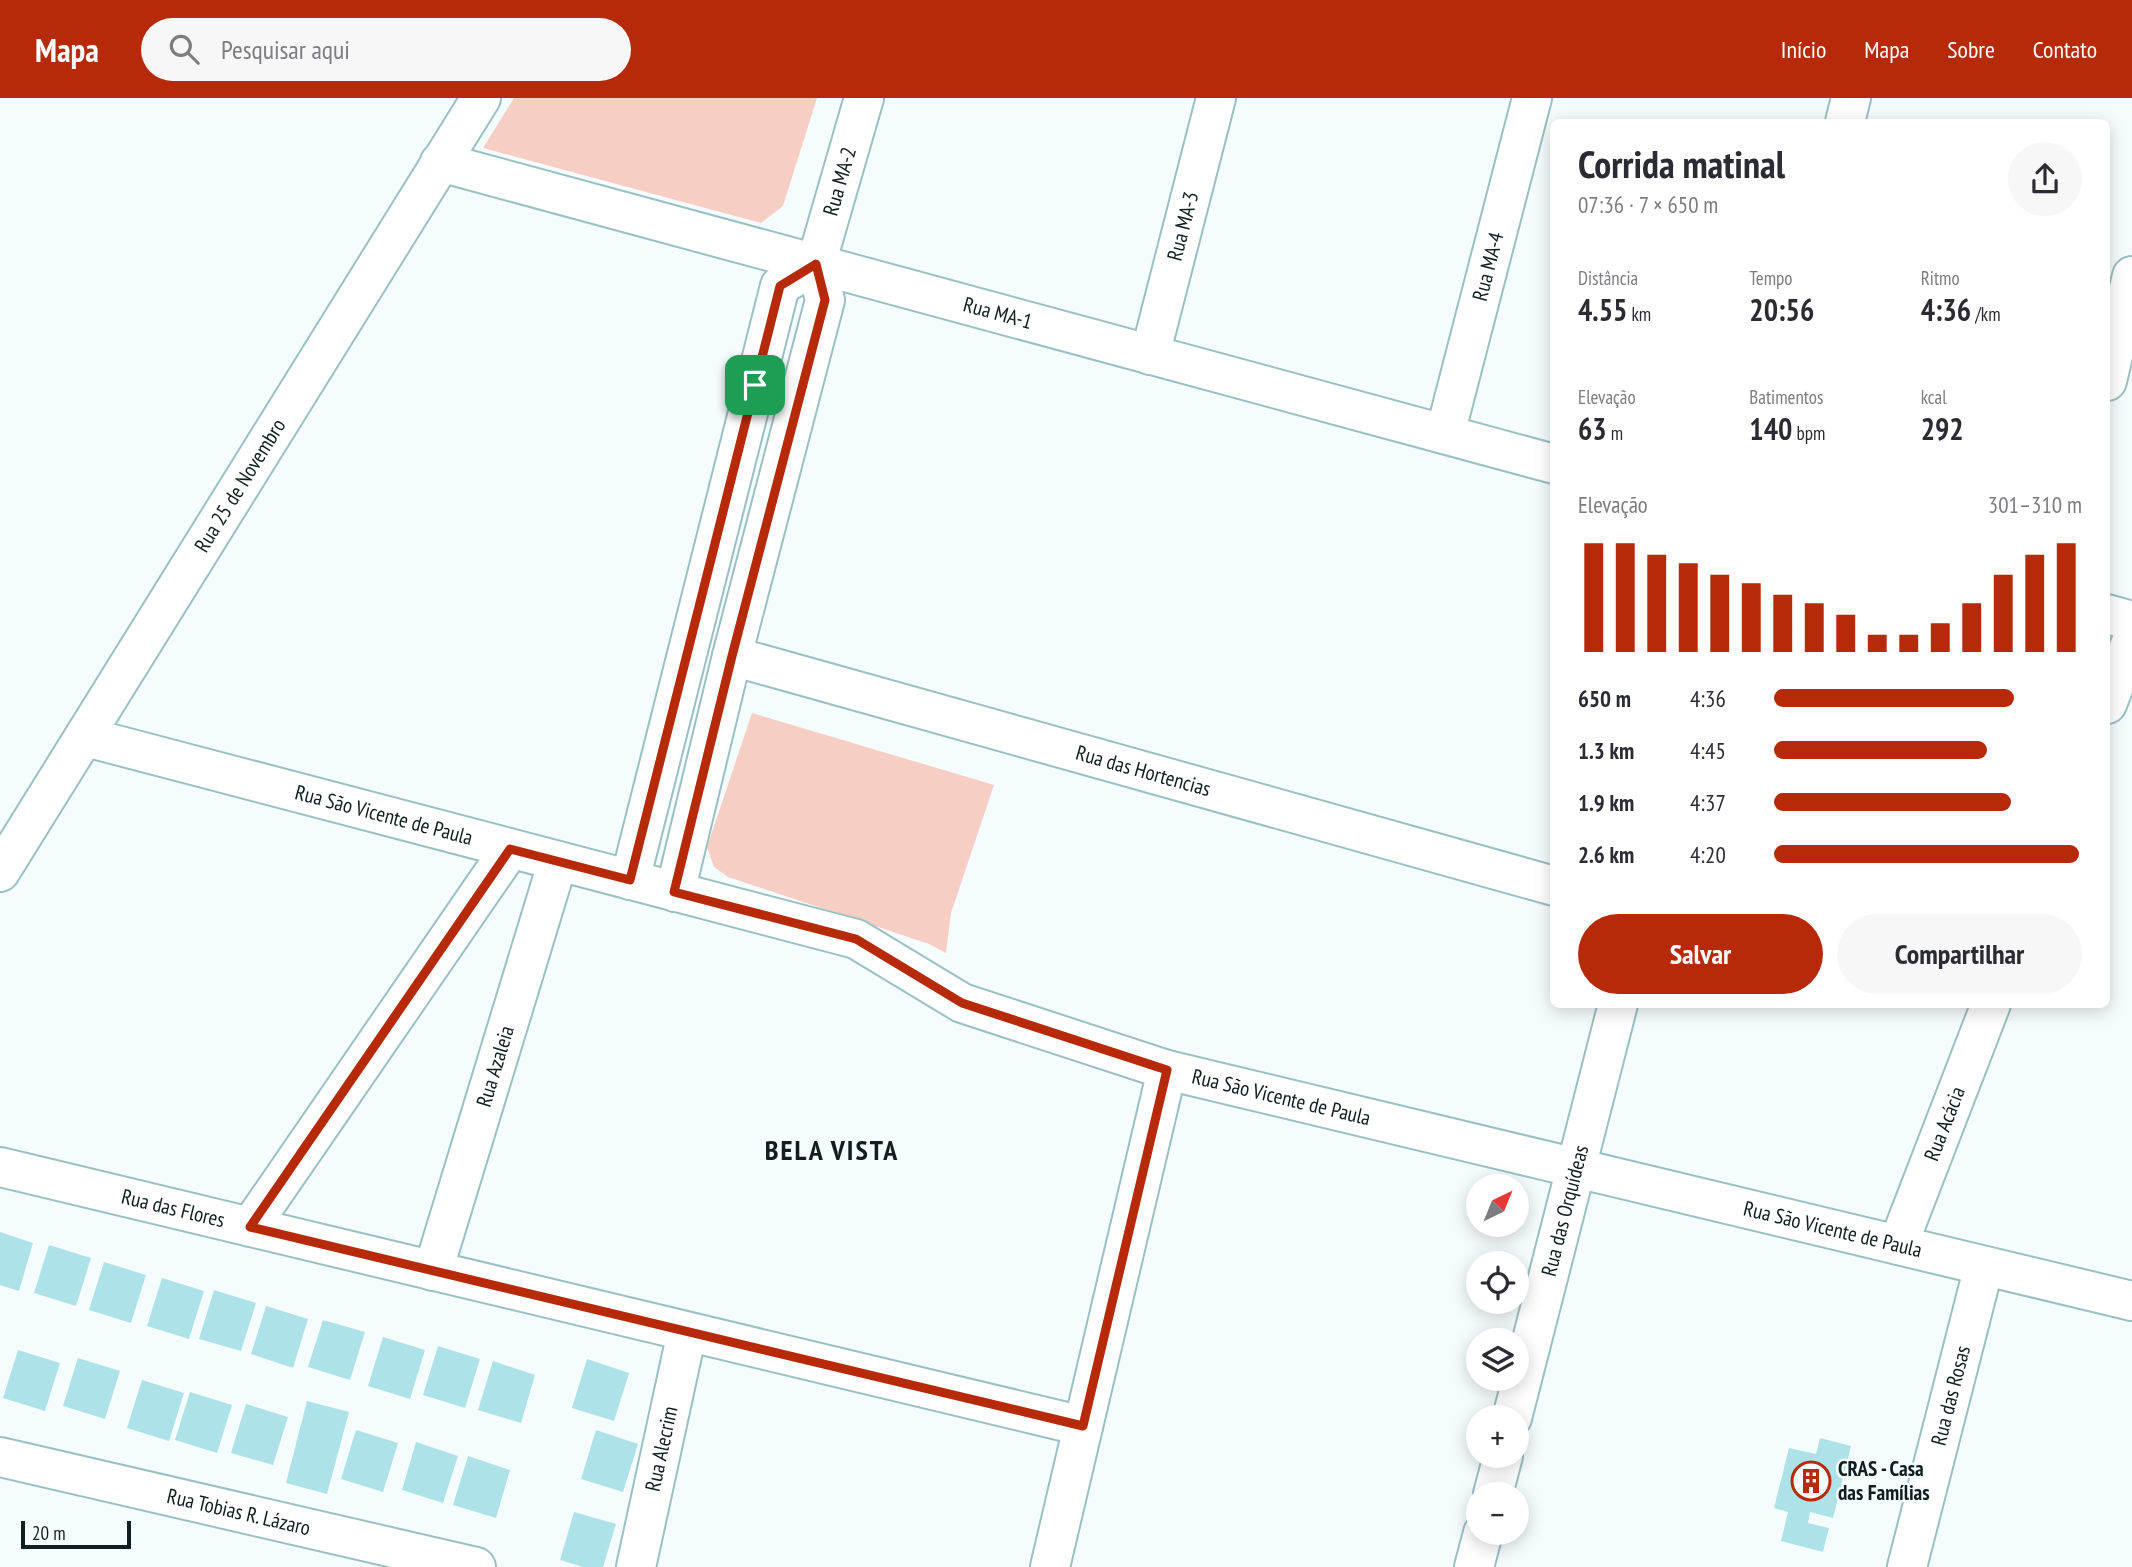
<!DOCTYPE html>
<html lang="pt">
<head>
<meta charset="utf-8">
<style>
  body { margin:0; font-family:"PT Sans Narrow",sans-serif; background:#f7f7f7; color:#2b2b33; height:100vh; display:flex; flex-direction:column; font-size:26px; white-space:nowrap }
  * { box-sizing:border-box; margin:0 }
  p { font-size:23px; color:#7c7c81 }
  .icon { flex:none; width:38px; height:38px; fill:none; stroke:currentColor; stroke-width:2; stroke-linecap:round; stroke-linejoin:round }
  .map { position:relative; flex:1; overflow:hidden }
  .drawer { position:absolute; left:1550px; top:21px; width:560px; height:889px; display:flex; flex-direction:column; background:#fff; border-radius:10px; box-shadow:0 4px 18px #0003 }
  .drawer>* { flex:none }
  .needle { width:46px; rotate:43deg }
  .buttons { position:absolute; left:1466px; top:1076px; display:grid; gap:14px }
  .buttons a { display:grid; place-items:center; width:63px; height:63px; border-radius:50%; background:#fff; box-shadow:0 4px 18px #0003; font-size:35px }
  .scale { position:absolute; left:21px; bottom:18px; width:110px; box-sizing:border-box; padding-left:7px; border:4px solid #101e1f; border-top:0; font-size:19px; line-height:24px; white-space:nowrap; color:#101e1f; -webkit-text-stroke:5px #f5fcfd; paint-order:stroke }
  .pin { position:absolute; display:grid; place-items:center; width:60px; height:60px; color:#fff; margin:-30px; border-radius:14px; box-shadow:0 4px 10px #0006 }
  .round { display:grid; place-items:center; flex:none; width:74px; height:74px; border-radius:37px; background:#f7f7f7 }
  .overview { display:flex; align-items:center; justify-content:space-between; height:119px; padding:0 28px }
  h1 { font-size:38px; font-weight:600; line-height:52px }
  .figures { display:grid; grid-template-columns:repeat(3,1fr); gap:10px; height:119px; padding:7px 28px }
  .figures div { display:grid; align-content:center }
  .figures b { font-size:30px; font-weight:600 }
  .figures small { font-size:19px; font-weight:400 }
  .figures p { font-size:19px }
  .chart { height:196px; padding:14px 28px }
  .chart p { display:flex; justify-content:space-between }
  .chart svg { width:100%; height:126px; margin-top:7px; stroke:#b62a0a; stroke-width:6 }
  .cta { display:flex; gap:14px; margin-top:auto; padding:14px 28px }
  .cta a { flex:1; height:80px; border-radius:42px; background:#b62a0a; color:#fff; font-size:28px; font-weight:600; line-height:80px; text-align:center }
  .cta a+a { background:#f7f7f7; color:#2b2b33 }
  ul { padding:0 28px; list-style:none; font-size:23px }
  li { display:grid; grid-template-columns:112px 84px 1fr; align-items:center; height:52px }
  li i { height:18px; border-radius:9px; background:#b62a0a }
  header { display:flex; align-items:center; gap:42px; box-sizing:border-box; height:98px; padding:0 35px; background:#b62a0a; color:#fff }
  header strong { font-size:33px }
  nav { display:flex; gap:38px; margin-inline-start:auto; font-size:24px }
  .search { width:490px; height:63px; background:#f7f7f7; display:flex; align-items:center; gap:18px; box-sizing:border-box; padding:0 24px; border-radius:38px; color:#7c7c81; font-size:26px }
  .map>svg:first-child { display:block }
  .green { fill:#f7cec4 }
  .building { fill:#ade3e8 }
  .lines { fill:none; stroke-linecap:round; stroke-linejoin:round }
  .minor-casing { stroke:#9bc0c3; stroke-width:42 }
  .minor { stroke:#fff; stroke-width:38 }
  .route-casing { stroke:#fff; stroke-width:14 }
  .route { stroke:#b62a0a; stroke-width:9 }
  .labels { text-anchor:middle; stroke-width:5; stroke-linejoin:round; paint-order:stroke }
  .street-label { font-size:21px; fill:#101e1f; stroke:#f5fcfd }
  .poi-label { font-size:21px; font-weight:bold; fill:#101e1f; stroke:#f5fcfd; text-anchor:start }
  .district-label { font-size:28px; font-weight:bold; letter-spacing:2px; fill:#101e1f; stroke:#f5fcfd }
</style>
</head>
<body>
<header>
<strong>Mapa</strong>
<div class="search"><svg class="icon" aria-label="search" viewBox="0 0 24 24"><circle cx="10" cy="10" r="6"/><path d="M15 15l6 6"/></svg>Pesquisar aqui</div>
<nav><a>Início</a><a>Mapa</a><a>Sobre</a><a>Contato</a></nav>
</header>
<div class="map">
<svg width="2132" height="1469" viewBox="0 0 2132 1469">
  <rect width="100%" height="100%" fill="#f5fcfd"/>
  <!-- green -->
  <path class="green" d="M514 0H817L783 108 761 125 483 50Z
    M752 615 994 687 951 815 946 855 929 846 728 779 714 769 707 749Z"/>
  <!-- building -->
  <path class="building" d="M0 1134 33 1145 19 1193 0 1187Z
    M49 1147 91 1160 76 1208 34 1195Z
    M104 1164 146 1177 131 1225 89 1212Z
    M162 1180 204 1193 189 1241 147 1228Z
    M214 1192 256 1205 241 1253 199 1241Z
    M266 1208 308 1221 293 1270 251 1256Z
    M323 1222 365 1234 350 1282 308 1269Z
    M383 1239 425 1252 410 1301 368 1288Z
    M438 1248 480 1261 465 1310 423 1297Z
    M18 1252 60 1265 45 1313 3 1300Z
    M78 1260 120 1273 105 1321 63 1308Z
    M587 1261 629 1275 614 1323 572 1310Z
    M493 1263 535 1277 521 1325 478 1312Z
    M142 1282 184 1295 169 1343 127 1330Z
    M190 1294 232 1307 217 1355 175 1342Z
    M307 1303 349 1314 327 1396 286 1385Z
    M246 1306 288 1319 273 1367 231 1355Z
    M356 1332 398 1345 383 1394 341 1381Z
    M596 1332 638 1346 623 1394 581 1381Z
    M1820 1340 1851 1348 1833 1420 1810 1414 1808 1425 1829 1430 1823 1454 1781 1443 1788 1414 1774 1410 1789 1350 1816 1356Z
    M416 1344 458 1358 443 1405 402 1392Z
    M468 1358 510 1372 496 1420 453 1407Z
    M574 1414 616 1426 603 1469H583L560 1462Z"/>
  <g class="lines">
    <defs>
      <g id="minor">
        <path d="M1845 24 1851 0"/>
        <path id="s1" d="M440 64 1554 366"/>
        <path id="s2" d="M816 166 864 0"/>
        <path id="s3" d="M1150 257 1216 0"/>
        <path d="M2107 283 2132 178"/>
        <path id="s4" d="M1445 336 1532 0"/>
        <path d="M2107 516 2132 523"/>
        <path id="s5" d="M732 558 1554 788"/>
        <path d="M2107 606 2132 542"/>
        <path id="s6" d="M86 639 856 841 962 905 1167 972 2132 1203"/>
        <path id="s7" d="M0 774 481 0"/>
        <path d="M630 782 780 188 816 166"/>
        <path d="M675 794 732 558 825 202 816 166"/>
        <path id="s8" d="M0 1069 1083 1328"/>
        <path d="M250 1129 510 751"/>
        <path id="s9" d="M1898 1147 1991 906"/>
        <path id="s10" d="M433 1173 558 763"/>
        <path id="s11" d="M1512 1320 1618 906"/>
        <path id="s12" d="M0 1359 476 1469"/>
        <path d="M1493 1396 1503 1358"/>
        <path id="s13" d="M636 1469 687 1234"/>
        <path d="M1050 1469 1167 972"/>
        <path d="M1474 1469 1483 1435"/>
        <path id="s14" d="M1907 1469 1984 1168"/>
      </g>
    </defs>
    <!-- minor casing -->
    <use href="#minor" class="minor-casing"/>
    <!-- minor -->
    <use href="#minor" class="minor"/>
  </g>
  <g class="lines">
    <defs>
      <path id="route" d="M816 166 825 202 732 558 674 794 856 841 962 905 1167 972 1083 1328 250 1129 510 751 630 782 780 188Z"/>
    </defs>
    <!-- route casing -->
    <use href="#route" class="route-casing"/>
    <!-- route -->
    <use href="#route" class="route"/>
  </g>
  <!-- icons -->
  <defs>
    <symbol id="building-ring" viewBox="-11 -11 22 22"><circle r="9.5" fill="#f5fcfd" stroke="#b62a0a" stroke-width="1.5"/><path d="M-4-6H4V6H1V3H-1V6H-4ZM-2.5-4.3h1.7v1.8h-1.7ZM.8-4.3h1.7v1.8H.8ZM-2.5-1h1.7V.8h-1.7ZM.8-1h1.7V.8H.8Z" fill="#b62a0a"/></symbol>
  </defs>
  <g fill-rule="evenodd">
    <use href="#building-ring" x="1789" y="1361" width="44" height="44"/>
  </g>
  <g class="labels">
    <!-- street labels -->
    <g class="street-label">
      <text dy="7" stroke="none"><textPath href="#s2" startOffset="86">Rua MA-2</textPath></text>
      <text dy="7" stroke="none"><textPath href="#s3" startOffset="133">Rua MA-3</textPath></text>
      <text dy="7" stroke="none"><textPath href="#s4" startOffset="173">Rua MA-4</textPath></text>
      <text dy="7" stroke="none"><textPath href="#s1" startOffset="578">Rua MA-1</textPath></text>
      <text dy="7" stroke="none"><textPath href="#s7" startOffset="455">Rua 25 de Novembro</textPath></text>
      <text dy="7" stroke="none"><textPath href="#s5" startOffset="427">Rua das Hortencias</textPath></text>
      <text dy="7" stroke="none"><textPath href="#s6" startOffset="308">Rua São Vicente de Paula</textPath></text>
      <text dy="7" stroke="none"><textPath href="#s10" startOffset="214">Rua Azaleia</textPath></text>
      <text dy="7" stroke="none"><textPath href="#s6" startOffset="1253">Rua São Vicente de Paula</textPath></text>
      <text dy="7" stroke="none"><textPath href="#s9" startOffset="130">Rua Acácia</textPath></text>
      <text dy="7" stroke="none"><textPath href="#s8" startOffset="178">Rua das Flores</textPath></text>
      <text dy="7" stroke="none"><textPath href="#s11" startOffset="214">Rua das Orquídeas</textPath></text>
      <text dy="7" stroke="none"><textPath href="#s6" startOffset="1820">Rua São Vicente de Paula</textPath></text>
      <text dy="7" stroke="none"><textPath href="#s14" startOffset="177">Rua das Rosas</textPath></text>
      <text dy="7" stroke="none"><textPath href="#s13" startOffset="121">Rua Alecrim</textPath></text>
      <text dy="7" stroke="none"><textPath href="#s12" startOffset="245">Rua Tobias R. Lázaro</textPath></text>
    </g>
    <!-- poi labels -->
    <g class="poi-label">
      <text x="1838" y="1378">CRAS - Casa<tspan x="1838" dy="24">das Famílias</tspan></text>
    </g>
    <!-- district labels -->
    <g class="district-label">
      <text x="832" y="1062">BELA VISTA</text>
    </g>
  </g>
</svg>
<div class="buttons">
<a><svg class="needle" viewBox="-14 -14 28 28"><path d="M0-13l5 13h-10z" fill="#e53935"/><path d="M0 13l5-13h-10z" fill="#7c7c81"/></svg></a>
<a><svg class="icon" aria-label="locate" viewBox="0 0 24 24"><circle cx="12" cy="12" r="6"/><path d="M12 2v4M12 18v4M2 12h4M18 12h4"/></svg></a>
<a><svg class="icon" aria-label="layers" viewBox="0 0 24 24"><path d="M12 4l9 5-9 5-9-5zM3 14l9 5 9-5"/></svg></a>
<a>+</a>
<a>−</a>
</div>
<div class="scale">20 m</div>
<div class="pin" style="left:755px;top:287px;background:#1e9e55"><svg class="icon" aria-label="arrive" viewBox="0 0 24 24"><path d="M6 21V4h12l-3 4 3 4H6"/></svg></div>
<section class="drawer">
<div class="overview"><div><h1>Corrida matinal</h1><p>07:36 · 7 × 650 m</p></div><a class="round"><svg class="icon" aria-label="share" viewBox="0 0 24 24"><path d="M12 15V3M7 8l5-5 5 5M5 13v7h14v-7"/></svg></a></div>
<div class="figures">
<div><p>Distância</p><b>4.55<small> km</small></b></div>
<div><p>Tempo</p><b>20:56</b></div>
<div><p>Ritmo</p><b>4:36<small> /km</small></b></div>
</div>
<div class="figures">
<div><p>Elevação</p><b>63<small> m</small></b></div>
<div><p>Batimentos</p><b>140<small> bpm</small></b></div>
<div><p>kcal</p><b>292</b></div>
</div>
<div class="chart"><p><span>Elevação</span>301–310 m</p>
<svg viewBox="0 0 160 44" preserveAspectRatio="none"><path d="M5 44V6M15 44V6M25 44V10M35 44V13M45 44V17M55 44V20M65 44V24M75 44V27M85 44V31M95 44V38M105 44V38M115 44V34M125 44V27M135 44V17M145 44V10M155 44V6"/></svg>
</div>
<ul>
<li><b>650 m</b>4:36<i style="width:78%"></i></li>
<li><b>1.3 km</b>4:45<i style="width:69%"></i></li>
<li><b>1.9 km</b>4:37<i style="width:77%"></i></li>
<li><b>2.6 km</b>4:20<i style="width:99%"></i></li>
</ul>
<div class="cta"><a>Salvar</a><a>Compartilhar</a></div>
</section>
</div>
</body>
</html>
